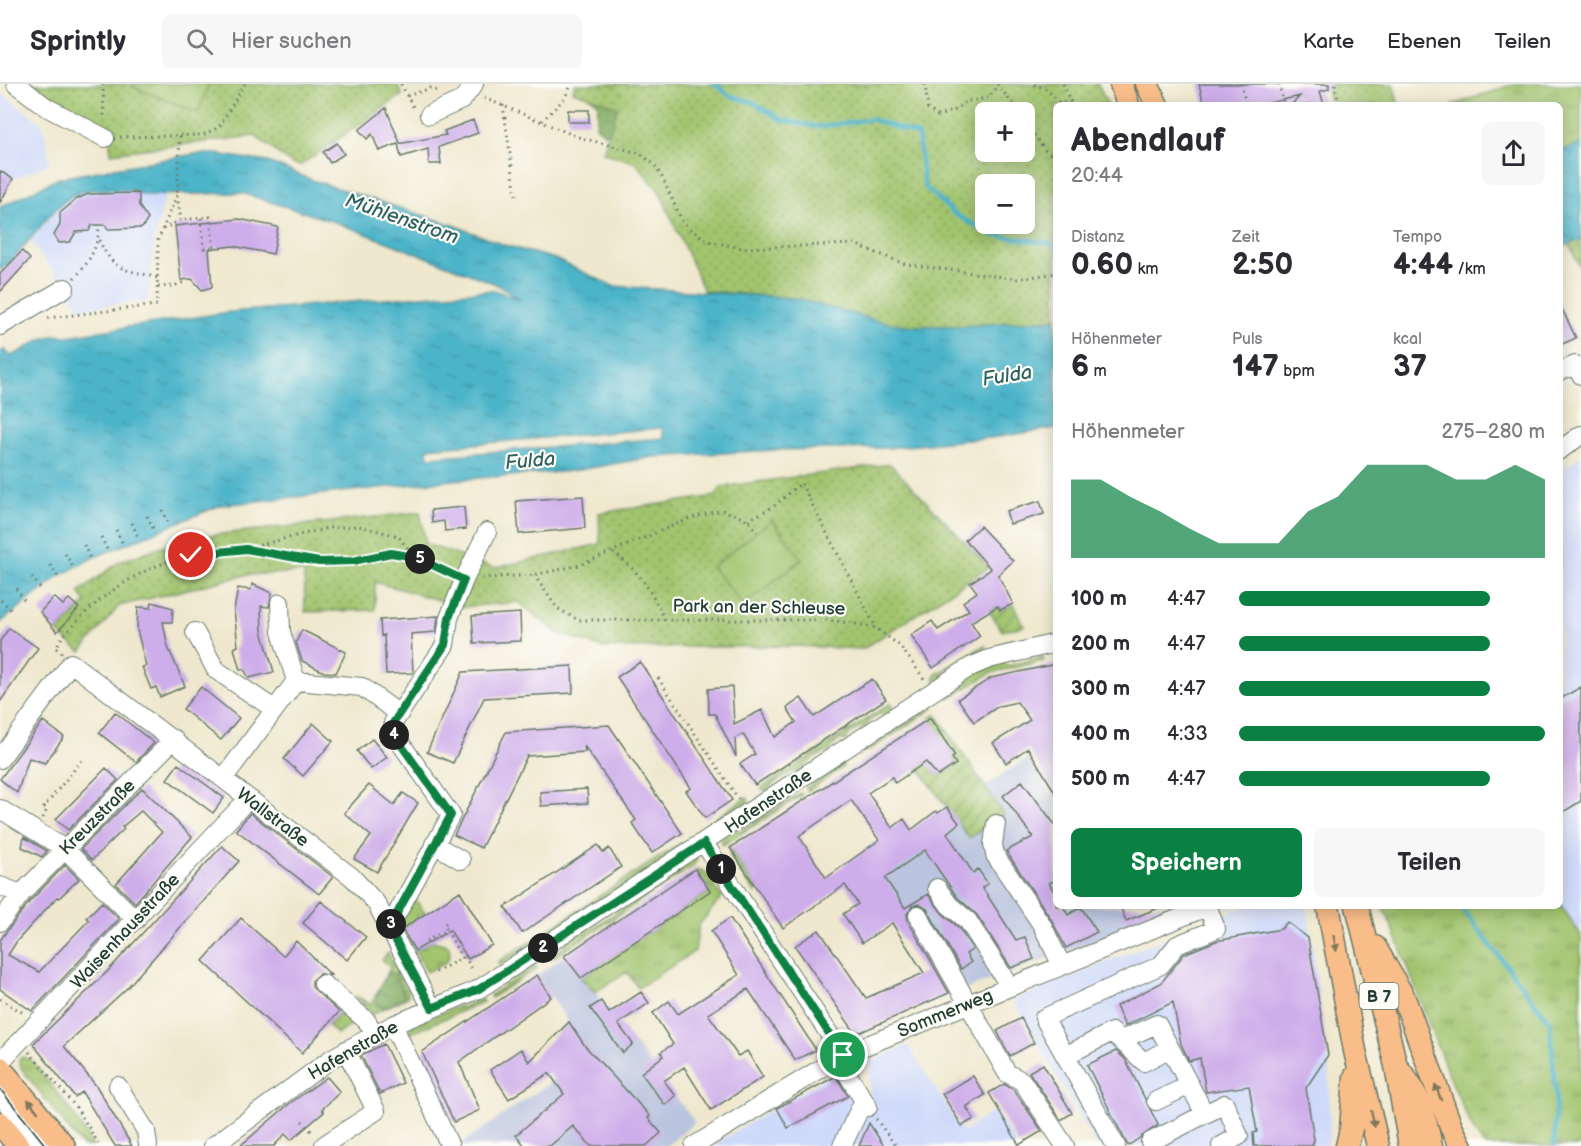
<!DOCTYPE html>
<html lang="de">
<head>
<meta charset="utf-8">
<style>
  body { margin:0; font-family:"Balsamiq Sans",sans-serif; background:#f7f7f7; color:#2b2b33; height:100vh; display:flex; flex-direction:column; font-size:22px; white-space:nowrap }
  * { box-sizing:border-box; margin:0 }
  p { font-size:20px; color:#7c7c81 }
  .icon { flex:none; width:33px; height:33px; fill:none; stroke:currentColor; stroke-width:2; stroke-linecap:round; stroke-linejoin:round }
  .map { position:relative; flex:1; overflow:hidden }
  .drawer { position:absolute; left:1053px; top:18px; width:510px; height:807px; display:flex; flex-direction:column; background:#fff; border-radius:9px; box-shadow:0 3px 15px #0003 }
  .drawer>* { flex:none }
  .controls { position:absolute; left:975px; top:18px; display:grid; gap:12px }
  .controls a { display:grid; place-items:center; width:60px; height:60px; border-radius:9px; background:#fff; box-shadow:0 3px 15px #0003; font-size:30px }
  .pin { position:absolute; display:grid; place-items:center; width:51px; height:51px; color:#fff; margin:-26px; border:3px solid #fff; border-radius:50%; box-shadow:0 2px 6px #0007 }
  .km { position:absolute; width:30px; height:30px; margin:-15px; border-radius:50%; background:#222; color:#fff; font-size:16px; line-height:30px; text-align:center }
  .round { display:grid; place-items:center; flex:none; width:63px; height:63px; border-radius:9px; background:#f7f7f7 }
  .head { display:flex; align-items:center; justify-content:space-between; height:102px; padding:0 18px }
  h1 { font-size:33px; font-weight:700; line-height:45px }
  .figures { display:grid; grid-template-columns:repeat(3,1fr); gap:9px; height:102px; padding:6px 18px }
  .figures div { display:grid; align-content:center }
  .figures b { font-size:30px; font-weight:700 }
  .figures small { font-size:16px; font-weight:400 }
  .figures p { font-size:16px }
  .chart { height:168px; padding:12px 18px }
  .chart p { display:flex; justify-content:space-between }
  .chart svg { width:100%; height:108px; margin-top:6px; fill:#0b8043; opacity:.7 }
  .cta { display:flex; gap:12px; margin-top:auto; padding:12px 18px }
  .cta a { flex:1; height:69px; border-radius:9px; background:#0b8043; color:#fff; font-size:24px; font-weight:700; line-height:69px; text-align:center }
  .cta a+a { background:#f7f7f7; color:#2b2b33 }
  ul { padding:0 18px; list-style:none; font-size:20px }
  li { display:grid; grid-template-columns:96px 72px 1fr; align-items:center; height:45px }
  li i { height:15px; border-radius:8px; background:#0b8043 }
  header { display:flex; align-items:center; gap:36px; box-sizing:border-box; height:84px; padding:0 30px; background:#fff; border-bottom:2px solid #e1e1e2 }
  header strong { font-size:28px }
  nav { display:flex; gap:33px; margin-inline-start:auto; font-size:21px }
  .search { width:420px; height:54px; background:#f7f7f7; display:flex; align-items:center; gap:15px; box-sizing:border-box; padding:0 21px; border-radius:9px; color:#7c7c81; font-size:22px }
  .map>svg:first-child { display:block }
  .built { fill:#cfdafa }
  .industrial { fill:#bac4de }
  .grass { fill:url(#grass-tufts); stroke:#608051; stroke-width:1.5 }
  .forest { fill:url(#forest-crowns); stroke:#50744a; stroke-width:1.5 }
  .park { fill:url(#park-dots); stroke:#608051; stroke-width:1.5; fill-rule:evenodd }
  .garden { fill:url(#garden-furrows); stroke:#608051; stroke-width:1.5 }
  .pitch { fill:#a2c46e; stroke:#608051; stroke-width:1.5 }
  .water { fill:url(#water-ripples); stroke:#35787e; stroke-width:1.5; fill-rule:evenodd }
  .lines { fill:none; stroke-linecap:round; stroke-linejoin:round }
  .stream { stroke:#4bb4c9; stroke-width:4.5 }
  .building { fill:#ceaeea; fill-rule:evenodd }
  .minor-casing { stroke:#68796a; stroke-width:20 }
  .major-casing { stroke:#68796a; stroke-width:25 }
  .path { stroke:#68796a; stroke-width:3; stroke-dasharray:1.5 4.5; stroke-linecap:butt }
  .minor { stroke:#fff; stroke-width:18 }
  .major { stroke:#f8bd89; stroke-width:22 }
  .tram { stroke:#1f3d34; stroke-width:1.5 }
  .oneway { fill:#81775a }
  .route-casing { stroke:#fff; stroke-width:12 }
  .route { stroke:#0b8043; stroke-width:8 }
  .labels { text-anchor:middle; stroke-width:4.5; stroke-linejoin:round; paint-order:stroke }
  .shield { fill:#fdfcf7; stroke:#62766e; stroke-width:1.5 }
  .shield-label { font-size:16px; font-weight:bold; fill:#1f3d34 }
  .street-label { font-size:18px; fill:#1f3d34; stroke:#fdfcf7 }
  .water-label { font-size:20px; font-style:italic; fill:#2c6161; stroke:#fdfcf7 }
</style>
</head>
<body>
<header>
<strong>Sprintly</strong>
<div class="search"><svg class="icon" aria-label="search" viewBox="0 0 24 24"><circle cx="10" cy="10" r="6"/><path d="M15 15l6 6"/></svg>Hier suchen</div>
<nav><a>Karte</a><a>Ebenen</a><a>Teilen</a></nav>
</header>
<div class="map">
<svg width="1581" height="1062" viewBox="0 0 1581 1062">
  <defs>
    <pattern id="grass-tufts" width="24" height="20" patternUnits="userSpaceOnUse" patternTransform="scale(1.5)"><rect width="24" height="20" fill="#a2c46e"/><path d="M3 7l-1-3M5 7V3M7 7l1-3M15 17l-1-3M17 17v-4M19 17l1-3" fill="none" stroke="#83a05b"/></pattern>
    <pattern id="forest-crowns" width="20" height="18" patternUnits="userSpaceOnUse" patternTransform="scale(1.5)"><rect width="20" height="18" fill="#81aa61"/><path d="M2 6a3 3 0 1 1 6 0M12 15a3 3 0 1 1 6 0" fill="none" stroke="#698c51"/></pattern>
    <pattern id="park-dots" width="8" height="8" patternUnits="userSpaceOnUse" patternTransform="scale(1.5)"><rect width="8" height="8" fill="#a2c46e"/><path d="M2 2h.1M6 6h.1" fill="none" stroke="#83a05b" stroke-width="1.8" stroke-linecap="round"/></pattern>
    <pattern id="garden-furrows" width="10" height="10" patternUnits="userSpaceOnUse" patternTransform="scale(1.5)"><rect width="10" height="10" fill="#a2c46e"/><path d="M-1 1l2-2M0 10L10 0M9 11l2-2" fill="none" stroke="#83a05b"/></pattern>
    <pattern id="water-ripples" width="26" height="14" patternUnits="userSpaceOnUse" patternTransform="scale(1.5)"><rect width="26" height="14" fill="#4bb4c9"/><path d="M2 4q2-2 4 0t4 0M15 11q2-2 4 0t4 0" fill="none" stroke="#3e94a4"/></pattern>
  </defs>
  <rect width="100%" height="100%" fill="#fdfcf7"/>
  <filter id="ink" filterUnits="userSpaceOnUse"><feTurbulence type="fractalNoise" baseFrequency=".0167" numOctaves="2"/><feDisplacementMap in="SourceGraphic" scale="12" xChannelSelector="R" yChannelSelector="G"/><feConvolveMatrix kernelMatrix="1 2 1 2 8 2 1 2 1" color-interpolation-filters="sRGB"/></filter>
  <filter id="wash" filterUnits="userSpaceOnUse"><feTurbulence type="fractalNoise" baseFrequency=".008" numOctaves="4" result="noise"/><feDisplacementMap in="SourceGraphic" scale="24" xChannelSelector="R" yChannelSelector="G"/><feGaussianBlur stdDeviation="1.35" result="paint"/><feColorMatrix in="noise" values="0 0 0 0 0 0 0 0 0 0 0 0 0 0 0 0 0 1.4 0 .05"/><feComposite in="paint" operator="in"/></filter>
  <g filter="url(#wash)">
    <rect width="100%" height="100%" fill="#efe8ce"/>
    <!-- built -->
    <path class="built" d="M0 8 43 40 50 80 13 95 0 119Z
      M133 106V108L147 111 166 109 154 156 148 217 80 224 30 157 67 114 79 108Z
      M1581 372V851L1560 820V387Z
      M1245 822H1307L1329 983 1330 1046 1327 1062H1097L1013 916Z
      M908 961 963 1048 995 1026 1017 1062H849L870 1018 869 978Z
      M838 986 855 1012 837 1062H711Z"/>
    <!-- industrial -->
    <path class="industrial" d="M1028 674 1050 710 1056 708V822H1184L941 915 860 791 947 723 969 754 1004 731 985 702Z
      M564 872 595 908 695 1038 667 1062H458L554 996 537 970 568 938 538 891Z"/>
    <!-- grass -->
    <path class="grass" d="M1514 0H1581V60L1560 67V21H1452Z
      M985 561V569H973L964 574 961 581 956 579 944 588V592L937 597 934 595 935 591Z
      M1043 573 1044 577 991 589 949 614 947 611 967 598V593L1003 578 1007 582Z
      M891 619 893 626 885 632 879 630 869 637 865 644 860 643 849 650 846 657 841 655 831 663 830 667C814 672 809 677 797 689L793 687 770 702V707L762 706 763 703Z
      M932 622 934 624 868 667 866 660 874 655 879 656Z
      M840 678 843 683 808 707 806 704 833 686 834 681Z
      M800 709 802 711 723 761 720 755 735 745 740 747Z
      M747 713 749 718 726 731 725 737 714 745 709 738Z
      M681 759 684 764 499 881 498 878Z
      M730 764 758 806 755 809 730 772Z
      M694 772 697 775 693 782 553 874 551 871 564 863V858L590 842 594 843 661 798V794Z
      M695 785 704 787 722 813 699 841 695 867 638 904 627 888 595 908 581 894 710 807Z
      M414 813 426 831 401 845 399 841Z
      M1560 820 1581 851V1062H1485C1471 1046 1464 1025 1455 1005 1428 945 1410 882 1383 822Z
      M432 857 448 861C455 878 441 881 427 888L415 867Z
      M388 869 408 907V913L372 930 355 912 371 920 391 882 382 876Z
      M535 881 537 884 491 914 490 911Z
      M481 915 483 918 409 950 411 942 459 922 460 924Z
      M344 925 352 938 349 943 337 950 328 941Z
      M22 973 31 976 70 1025 93 1062H82L21 984 19 976Z"/>
    <!-- forest -->
    <path class="forest" d="M697 0 623 43 605 50 596 42 598 20 581 3Z
      M389 888 396 891 405 913C395 919 388 926 376 921 376 911 383 895 389 888Z"/>
    <!-- park -->
    <path class="park" d="M22 0H397L402 11 301 81 292 80 255 52 111 69 109 51Z
      M575 0H1098L1108 21H1056V235L964 242H913L887 239 794 214 704 207 659 107 636 79 603 68 618 23 573 7ZM986 28H1024V68H986ZM986 100H1024V140H986Z
      M1326 0H1393L1399 21H1330Z
      M890 380 989 483 863 565 793 562 604 564 557 549 519 518 463 523 375 498V526L305 528 304 488 246 491 119 522 81 568 57 548 86 518 79 508 119 478 184 454 420 428 426 460 494 484 600 460 599 429 716 412 721 403Z"/>
    <!-- garden -->
    <path class="garden" d="M1581 156V185L1569 160Z
      M1013 520 1024 542 1002 547 989 527 998 522 1000 526Z
      M936 630 1004 731 969 754 915 679 919 667 938 692 956 681 930 634Z"/>
    <!-- pitch -->
    <path class="pitch" d="M134 0H209L198 29 133 3Z
      M772 436 802 475 743 521 712 483Z"/>
    <!-- water -->
    <path class="water" d="M1581 60V156L1560 163V67Z
      M194 70H216L268 78 312 96 456 142 504 161 555 175 613 202 794 214 887 239 913 242H964L1056 235V344L998 353 887 364 774 366 653 373 573 387 453 396 221 421 90 475 58 493 0 539V268L4 266 11 272C31 264 42 248 67 252L230 228 494 206 521 215 496 200 338 139 242 109 147 111 133 108V106C116 106 97 104 81 108 56 113 24 170 0 186V123L59 94ZM662 344 664 354 429 373 427 364Z"/>
    <g class="lines">
      <!-- stream -->
      <path class="stream" d="M715 0 730 12 753 18 782 36 819 43 871 35 918 51 924 102 956 131 993 151 1049 159 1056 163
        M1460 822 1550 938 1556 1013 1554 1062"/>
    </g>
    <g id="blocks">
      <!-- building -->
      <path class="building" d="M1199 0H1329V5L1320 7 1324 21H1291L1300 12 1260 21H1204Z
        M386 24 400 59 379 67 372 50 367 55 359 46Z
        M568 26H589V38H568Z
        M473 36 478 49 439 63 441 80H429L428 65 401 73 398 60 446 51 444 47Z
        M337 59 344 70 330 79 323 68Z
        M0 87 13 95 0 119Z
        M139 109V122L148 135 142 144 108 145 105 141H92L89 147 76 148 70 158 59 159 54 151 60 141V129L77 115 88 110Z
        M239 135 278 143 273 170 233 162 209 165 212 203 202 206 192 195 181 196 175 142Z
        M22 167 30 175 0 208V190Z
        M1560 221 1576 254 1560 261Z
        M583 412 585 444 519 450 516 417Z
        M1040 417 1044 430 1010 440 1006 427Z
        M464 423 466 445 445 447 444 437 432 439 431 426Z
        M980 442 1013 477 998 491 1013 520 1000 526 998 522 971 538 980 552 933 584 911 551 932 537 938 546 969 526 963 518 977 508 970 499 991 485 965 456Z
        M252 500 272 509 269 523 261 522 262 547 274 588 249 594 244 585 240 586 234 564 238 562 234 526 238 504 251 506Z
        M54 513 63 521 69 515 79 524 57 548 40 528Z
        M152 518 173 524 172 538H163L168 563 185 602 160 613 156 603 151 605 142 583 146 582 137 546 138 523 151 524Z
        M520 529 521 557 474 559 472 532Z
        M438 532 436 548 411 550 413 589 386 590 384 551 381 552 380 536Z
        M9 544 38 564 0 618V557Z
        M302 546 346 568 336 589 324 588 302 577 296 558Z
        M640 578 732 716 705 734 686 707 691 704 617 593Z
        M1056 580V710L1028 664 1006 679 993 659 1030 636 1017 618 999 622 974 638 958 615 991 594Z
        M572 582 573 609 484 614 453 679 427 668 463 588Z
        M872 595 886 615 755 701 740 680 755 670 743 650 735 654 736 673 715 630H709L708 605 732 603 734 640 762 626 775 653 796 638 787 624 801 614 814 633Z
        M201 603 239 634 221 656 183 625Z
        M1581 603V717L1560 730V615Z
        M115 628 154 659 136 678 99 649Z
        M930 634 955 672 952 674 956 680 938 692 926 678 895 699 892 693 868 709 892 744 904 735 911 746 936 727 938 729 947 723 959 739 947 749 973 789 978 785 988 800 982 803 1016 856 1025 853 1034 875 1011 884 977 831 957 813 925 766 885 794 905 824 928 810 942 829 959 844 973 865 966 870 971 878 961 885 927 825 919 820 912 822 907 830 908 837 949 909 861 948 854 947 795 862 819 846 866 914 924 889 892 839 862 859 843 830 858 820 845 801 783 844 730 764ZM851 716 879 756 826 794 799 752Z
        M43 637 64 653 45 679 29 674 17 709 0 695Z
        M313 639 333 657 303 692 284 675Z
        M609 641 682 749 652 769 632 739 636 736 584 662 585 668 527 672 481 764 454 751 506 648Z
        M372 655 387 673 371 685 357 667Z
        M178 680 224 714 213 729 167 695Z
        M106 684 118 696 68 746 56 735Z
        M1022 697 1056 742V796L1049 799 1056 811V822H1063L1068 831 1081 823 1097 848 1066 864 1051 835 1006 767 1033 753 1003 712Z
        M369 701 394 721 403 709 418 719 377 788 354 775 371 752 344 729Z
        M142 704 192 753 135 819 116 800 162 748 141 727 122 743 124 745 92 776 81 765Z
        M587 705 588 719 541 722 540 708Z
        M250 729 333 793 319 810 236 746Z
        M24 753 47 767 42 773 22 763Z
        M598 761 603 769 609 764 621 783 522 849 505 823Z
        M222 762 239 777 126 905 64 962 97 1003 132 1062H115L82 1008 75 1013 33 960 107 888Z
        M65 781 79 795 59 814 57 813 17 857 8 871 39 888 89 836 86 834 102 818 119 835 32 927 0 905V856L30 817Z
        M695 785 710 807 581 894 564 872Z
        M460 807 492 861 468 875 450 846 415 867 402 845Z
        M321 817 366 853 347 876 303 839Z
        M1120 822H1163L1126 837Z
        M241 834 283 872 296 857 331 891 319 890 312 897V903L339 928 302 969 203 877Z
        M730 834 816 966 795 976 748 905 708 930 738 972 747 967 763 993 711 1026 684 983 664 997 676 1012 665 1021 641 989 663 972 661 968 673 960 653 929 669 917 678 930 739 891 711 847Z
        M1287 838 1308 854 1328 971 1306 1004 1314 1056 1312 1062H1254L1253 1049 1257 1048 1249 1002 1206 1008 1200 974 1189 977 1181 960 1173 918 1125 942 1116 922 1161 899 1184 870 1216 857 1281 845Z
        M537 891 551 913 459 978 480 1026 454 1038 422 968Z
        M641 908 649 919 618 940 633 960 623 969 590 924 601 917 609 929Z
        M1021 934 1034 959 1010 972 997 947Z
        M569 938 585 962 650 1032 648 1034 661 1049 646 1062H591L573 1042 550 1062H525L516 1051 564 1010 549 989 509 1015 490 986 521 965 529 978Z
        M384 960 403 999 380 1010 361 971Z
        M1116 967 1125 975 1158 1041 1128 1062 1087 981Z
        M1043 980 1072 1029 1061 1036 1029 988Z
        M836 992 848 1012 788 1044 777 1024Z
        M973 992 985 1011 966 1023 974 1035 962 1042 942 1010Z
        M327 993 340 1008 322 1025 324 1028 291 1056 285 1050 274 1062H240L289 1020Z
        M1004 1000 1014 1006 1042 1047 1019 1061 989 1009Z
        M869 1039 884 1062H859Z"/>
    </g>
  </g>
  <g filter="url(#ink)">
    <use href="#blocks" fill-opacity="0" stroke="#68796a" stroke-width="1.5"/>
    <g class="lines">
      <defs>
        <path id="minor" d="M16 0 46 23 105 54
          M429 31 462 16 474 0
          M0 242 65 204
          M1560 287 1575 281 1581 291
          M1560 366 1581 351
          M280 519 281 548 296 597 362 603 399 630
          M195 548 216 586 274 625
          M0 675 71 579 352 793 376 819 432 924
          M223 695 296 597
          M0 725 65 765 136 836
          M996 740 993 760 995 771 1042 841 1062 882
          M704 759 843 971 846 988 868 1023
          M434 760 461 776
          M0 802 21 810
          M937 804 949 821 968 837 1010 903
          M918 831 1007 989 1022 997 1065 1062
          M0 838 21 810 174 655
          M389 844 451 731 394 650 393 639 445 561 449 534 464 496 487 448
          M323 900 366 936 375 950
          M393 941 450 1062
          M1121 956 1157 940 1205 1030
          M1065 972 1112 948 1144 978 1170 964
          M0 978 248 715
          M118 1002 146 1047 148 1062
          M0 1011 42 1062
          M1156 1017 1190 1001
          M324 1061 376 1027 346 966
          M213 1062 332 974 393 941 479 905 970 583 989 575 1056 559
          M694 1062 843 971 1209 822
          M842 1062 864 1016
          M1116 1062 1044 934 1161 881 1177 861 1216 845 1208 823
          M1152 1062 1150 1058 1225 1020 1239 1052 1221 1062"/>
        <path id="major" d="M1121 0 1128 21
          M1147 0 1157 21
          M1328 822 1355 967 1378 1062
          M1357 822 1396 982 1410 1062
          M1375 863 1404 914 1451 1043 1461 1062
          M0 984 64 1062
          M1400 987C1419 1010 1425 1034 1431 1062
          M0 1039 18 1062
          M1347 1062 1351 1045 1355 993"/>
      </defs>
      <!-- minor casing -->
      <use href="#minor" class="minor-casing"/>
      <!-- major casing -->
      <use href="#major" class="major-casing"/>
      <!-- path -->
      <path class="path" d="M103 0 104 36
        M401 0 413 23
        M925 0 928 25 938 32 955 26 965 18 988 14 998 1
        M997 0 1019 28
        M1034 0 1046 5 1060 19 1071 18
        M1063 0 1072 21
        M1241 0 1246 21
        M1279 0 1284 21
        M1335 0 1339 21
        M407 12 431 4 439 8
        M484 14 578 53 639 69 654 80 662 93 683 139 708 157 742 164 854 160 905 180 1018 195 1056 189
        M503 21 516 111
        M1024 36 1045 66 1056 75
        M542 37 564 15 572 0
        M180 52 177 111 181 136
        M120 53 203 51 219 43 245 0
        M201 134 204 164 214 163
        M163 145 181 136 210 133 214 165
        M99 156C115 190 124 184 158 194
        M74 194C89 180 99 161 99 141
        M158 203 174 202 184 198
        M48 234 157 221 158 156 177 111
        M162 426 169 441
        M147 432 154 446
        M748 436 773 423 801 399 876 544
        M132 439 138 453
        M116 446 123 460
        M101 453 108 467
        M84 461 90 475
        M248 464 327 444 359 442 398 452 415 473
        M613 469C640 486 652 509 665 537
        M65 470 74 484
        M50 481 58 493
        M534 491 557 524 578 536H827L851 539 876 544 900 562 925 596
        M32 493 41 505
        M482 494 534 491 580 481 691 434 722 426 748 436 757 448
        M16 505 25 517
        M1 516 12 527
        M62 569 56 564 60 556C105 501 172 462 246 465 271 466 296 478 322 478 346 478 367 471 390 470 411 468 431 480 450 489
        M658 594 739 716
        M43 734 47 725 44 723 82 676
        M446 839 444 841 447 846
        M426 857 447 846 462 874 432 890
        M465 872 473 888
        M0 915 25 930
        M29 968 76 1023 100 1062
        M876 1035 896 1062
        M302 1037 313 1049"/>
      <!-- minor -->
      <use href="#minor" class="minor"/>
      <!-- major -->
      <use href="#major" class="major"/>
      <!-- tram -->
      <path class="tram" d="M0 1005 46 1062"/>
    </g>
    <!-- one-way arrows -->
    <defs><path id="oneway-solid" d="M-6-.8H1V-3.2L6.5 0L1 3.2V.8H-6Z" transform="scale(1.5)"/></defs>
    <g class="oneway">
      <use href="#oneway-solid" transform="translate(1335 859) rotate(79)"/>
      <use href="#oneway-solid" transform="translate(1438 1008) rotate(-111)"/>
      <use href="#oneway-solid" transform="translate(33 1022) rotate(-129)"/>
      <use href="#oneway-solid" transform="translate(1373 1035) rotate(78)"/>
    </g>
  </g>
  <g class="lines" filter="url(#ink)">
    <defs>
      <path id="route" d="M191 471 246 465 319 478 353 477 391 469 415 473 464 496 449 534 445 561 393 639 394 651 451 731 389 844 432 924 479 905 704 759 843 971"/>
    </defs>
    <!-- route casing -->
    <use href="#route" class="route-casing"/>
    <!-- route -->
    <use href="#route" class="route"/>
  </g>
  <g class="labels">
    <!-- shield labels -->
    <rect class="shield" x="1359.5" y="899" width="39" height="26" rx="4.5"/>
    <g class="shield-label">
      <text x="1379" y="918">B 7</text>
    </g>
    <!-- street labels -->
    <g class="street-label">
      <text transform="translate(759 523) rotate(1)" y="6">Park an der Schleuse</text>
      <text transform="translate(768 717) rotate(-34)" y="6">Hafenstraße</text>
      <text transform="translate(97 733) rotate(-45)" y="6">Kreuzstraße</text>
      <text transform="translate(273 733) rotate(37)" y="6">Wallstraße</text>
      <text transform="translate(125 847) rotate(-47)" y="6">Waisenhausstraße</text>
      <text transform="translate(945 929) rotate(-22)" y="6">Sommerweg</text>
      <text transform="translate(353 966) rotate(-30)" y="6">Hafenstraße</text>
    </g>
    <!-- water labels -->
    <g class="water-label">
      <text transform="translate(402 134) rotate(19)" y="7">Mühlenstrom</text>
      <text transform="translate(1007 291) rotate(-9)" y="7">Fulda</text>
      <text transform="translate(530 376) rotate(-5)" y="7">Fulda</text>
    </g>
  </g>
</svg>
<div class="controls">
<a>+</a>
<a>−</a>
</div>
<div class="pin" style="left:843px;top:971px;background:#1e9e55"><svg class="icon" aria-label="arrive" viewBox="0 0 24 24"><path d="M6 21V4h12l-3 4 3 4H6"/></svg></div>
<div class="pin" style="left:191px;top:471px;background:#d93025"><svg class="icon" aria-label="check" viewBox="0 0 24 24"><path d="M5 12l5 5 9-10"/></svg></div>
<b class="km" style="left:721px;top:785px">1</b>
<b class="km" style="left:543px;top:864px">2</b>
<b class="km" style="left:391px;top:840px">3</b>
<b class="km" style="left:394px;top:651px">4</b>
<b class="km" style="left:420px;top:475px">5</b>
<section class="drawer">
<div class="head"><div><h1>Abendlauf</h1><p>20:44</p></div><a class="round"><svg class="icon" aria-label="share" viewBox="0 0 24 24"><path d="M12 15V3M7 8l5-5 5 5M5 13v7h14v-7"/></svg></a></div>
<div class="figures">
<div><p>Distanz</p><b>0.60<small> km</small></b></div>
<div><p>Zeit</p><b>2:50</b></div>
<div><p>Tempo</p><b>4:44<small> /km</small></b></div>
</div>
<div class="figures">
<div><p>Höhenmeter</p><b>6<small> m</small></b></div>
<div><p>Puls</p><b>147<small> bpm</small></b></div>
<div><p>kcal</p><b>37</b></div>
</div>
<div class="chart"><p><span>Höhenmeter</span>275–280 m</p>
<svg viewBox="0 0 160 44" preserveAspectRatio="none"><path d="M0 44V12L10 12L20 19L30 25L40 32L50 38L60 38L70 38L80 25L90 19L100 6L110 6L120 6L130 12L140 12L150 6L160 12V44z"/></svg>
</div>
<ul>
<li><b>100 m</b>4:47<i style="width:82%"></i></li>
<li><b>200 m</b>4:47<i style="width:82%"></i></li>
<li><b>300 m</b>4:47<i style="width:82%"></i></li>
<li><b>400 m</b>4:33<i style="width:100%"></i></li>
<li><b>500 m</b>4:47<i style="width:82%"></i></li>
</ul>
<div class="cta"><a>Speichern</a><a>Teilen</a></div>
</section>
</div>
</body>
</html>
